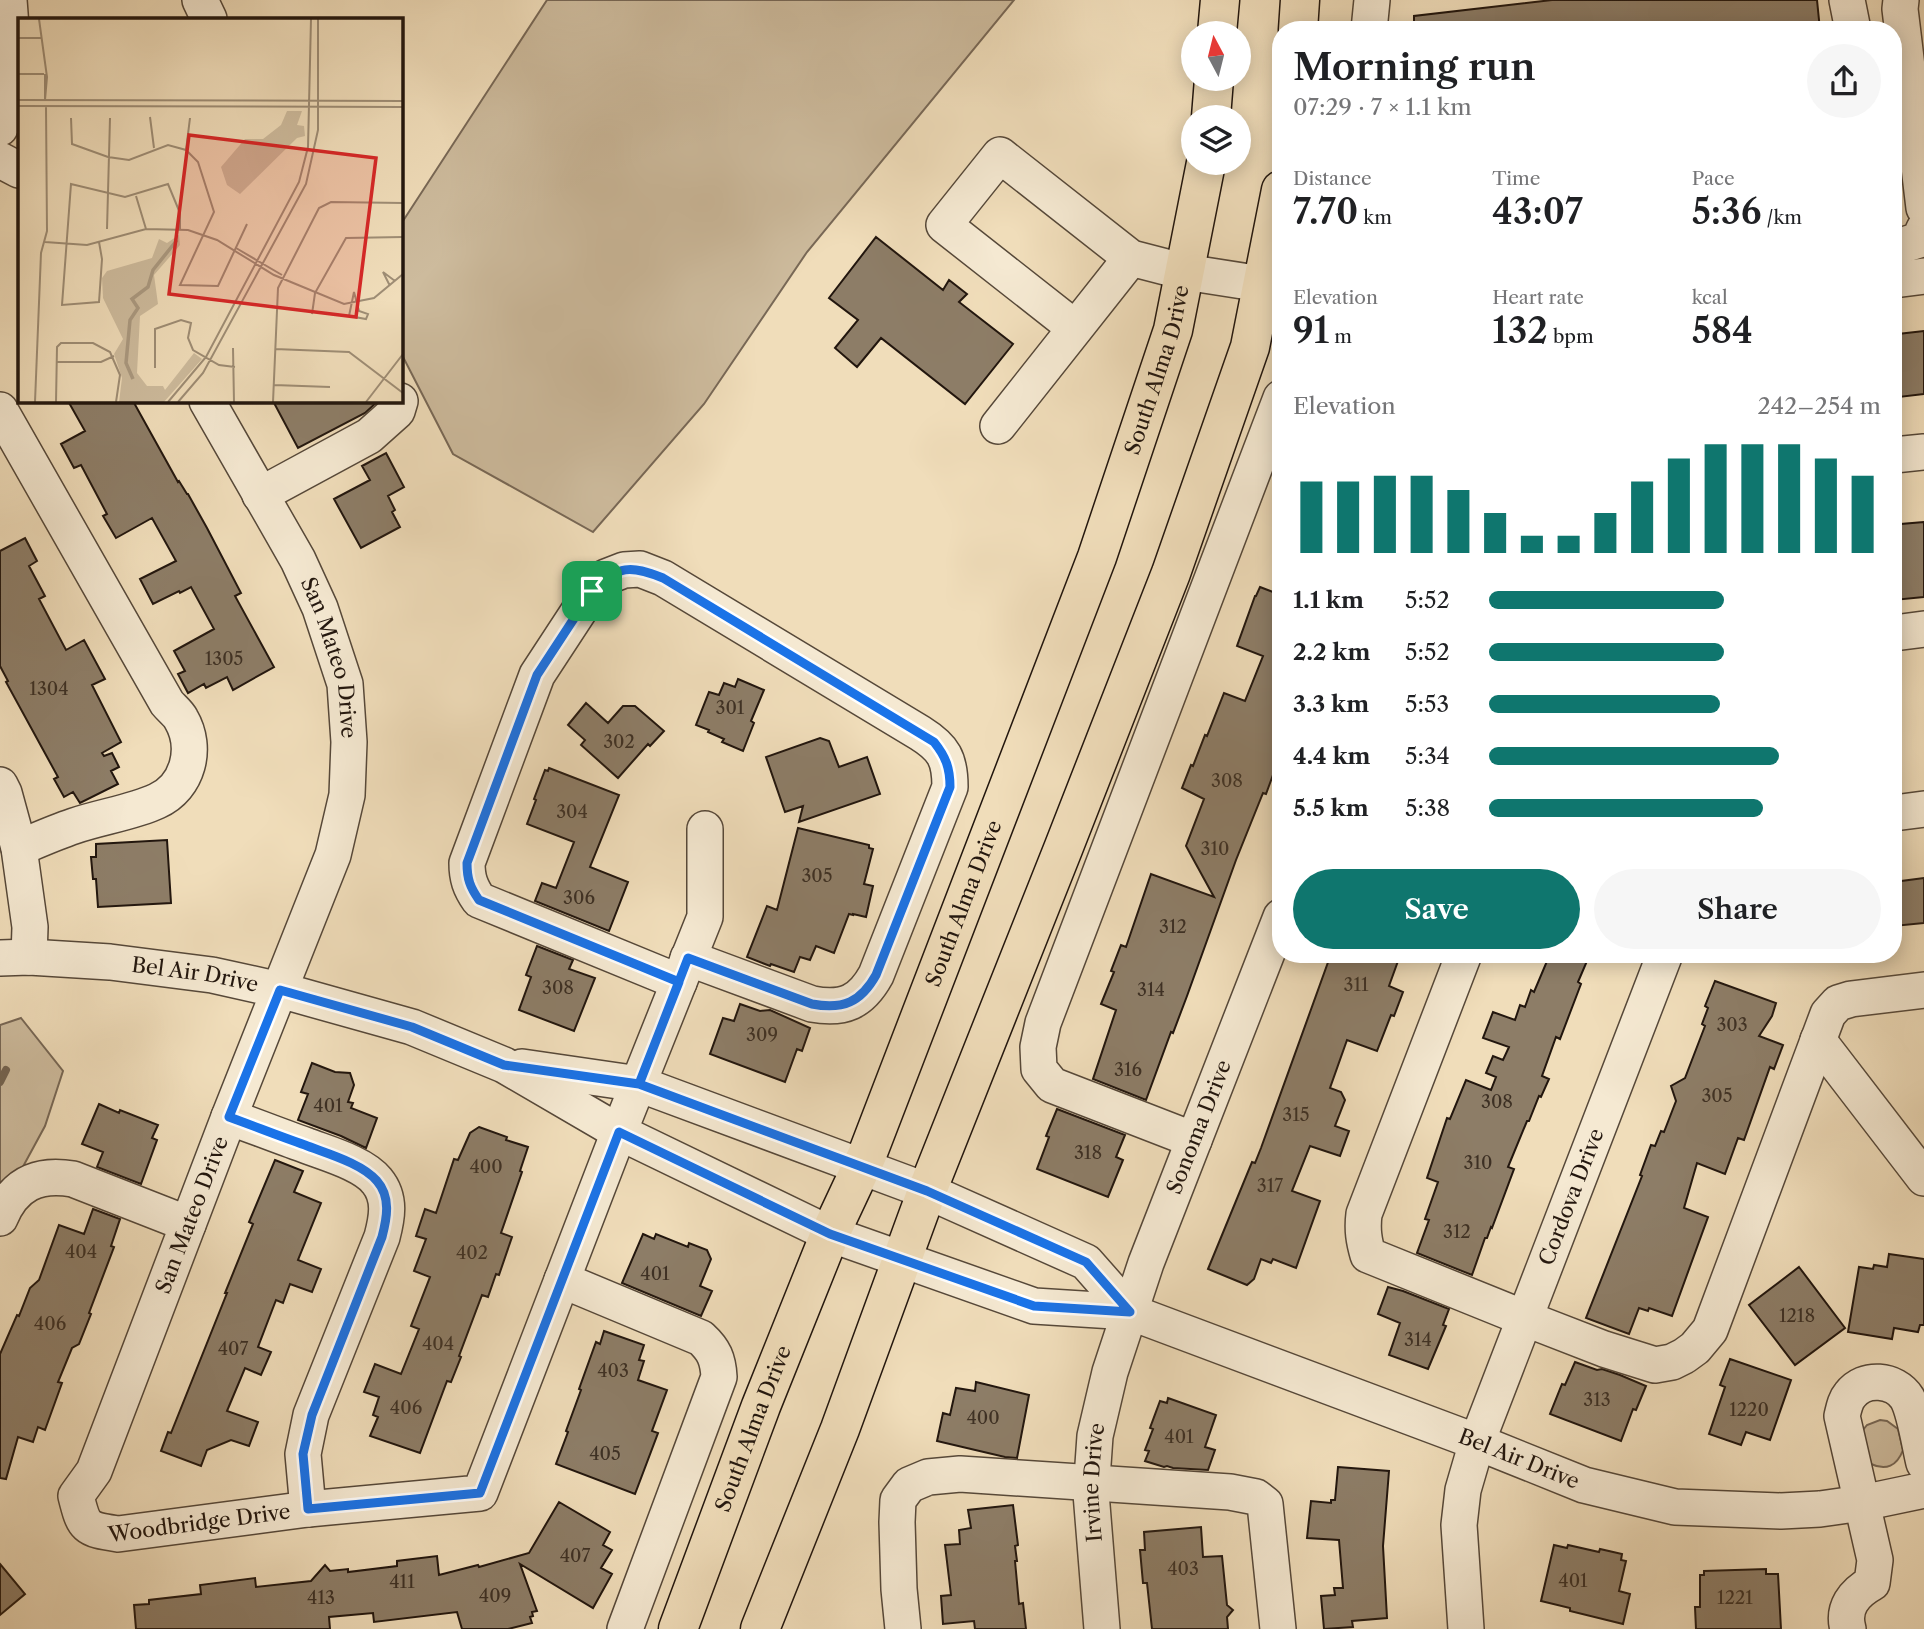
<!DOCTYPE html>
<html lang="en">
<head>
<meta charset="utf-8">
<style>
  body { margin:0; font-family:"Libre Caslon Text",serif; background:#f6f6f6; color:#202124; height:100vh; display:flex; flex-direction:column; font-size:26px; white-space:nowrap }
  * { box-sizing:border-box; margin:0 }
  p { font-size:23px; color:#757577 }
  .icon { flex:none; width:38px; height:38px; fill:none; stroke:currentColor; stroke-width:2; stroke-linecap:round; stroke-linejoin:round }
  .map { position:relative; flex:1; overflow:hidden }
  .side { position:absolute; left:1272px; top:21px; width:630px; height:942px; display:flex; flex-direction:column; background:#fff; border-radius:28px; box-shadow:0 4px 18px #0003 }
  .side>* { flex:none }
  .needle { width:46px; rotate:353deg }
  .tools { position:absolute; left:1181px; top:21px; display:grid; gap:14px }
  .tools a { display:grid; place-items:center; width:70px; height:70px; border-radius:50%; background:#fff; box-shadow:0 4px 18px #0003; font-size:35px }
  .pin { position:absolute; display:grid; place-items:center; width:60px; height:60px; color:#fff; margin:-30px; border-radius:14px; box-shadow:0 4px 10px #0006 }
  .round { display:grid; place-items:center; flex:none; width:74px; height:74px; border-radius:37px; background:#f6f6f6 }
  .headline { display:flex; align-items:center; justify-content:space-between; height:119px; padding:0 21px }
  h1 { font-size:38px; font-weight:600; line-height:52px }
  .metrics { display:grid; grid-template-columns:repeat(3,1fr); gap:10px; height:119px; padding:7px 21px }
  .metrics div { display:grid; align-content:center }
  .metrics b { font-size:35px; font-weight:600 }
  .metrics small { font-size:19px; font-weight:400 }
  .metrics p { font-size:19px }
  .chart { height:196px; padding:14px 21px }
  .chart p { display:flex; justify-content:space-between }
  .chart svg { width:100%; height:126px; margin-top:7px; stroke:#0f766e; stroke-width:6 }
  .action { display:flex; gap:14px; margin-top:auto; padding:14px 21px }
  .action a { flex:1; height:80px; border-radius:42px; background:#0f766e; color:#fff; font-size:28px; font-weight:600; line-height:80px; text-align:center }
  .action a+a { background:#f6f6f6; color:#202124 }
  ul { padding:0 21px; list-style:none; font-size:23px }
  li { display:grid; grid-template-columns:112px 84px 1fr; align-items:center; height:52px }
  li i { height:18px; border-radius:9px; background:#0f766e }
  .map>svg:first-child { display:block }
  .green { fill:#cdbb9d; stroke:#786856; stroke-width:2 }
  .lines { fill:none; stroke-linecap:round; stroke-linejoin:round }
  .stream { stroke:#746552; stroke-width:8 }
  .building { fill:#8d7d67; stroke:#22160e; stroke-width:2 }
  .minor-casing { stroke:#564839; stroke-width:38 }
  .major-casing { stroke:#22160e; stroke-width:41 }
  .minor { stroke:#f5e9d2; stroke-width:35 }
  .major { stroke:#f0ddba; stroke-width:38 }
  .route-casing { stroke:#fff; stroke-width:14 }
  .route { stroke:#1a73e8; stroke-width:9 }
  .labels { text-anchor:middle; stroke-width:6; stroke-linejoin:round; paint-order:stroke }
  .number-label { font-size:18px; fill:#3d3024 }
  .street-label { font-size:21px; fill:#22160e; stroke:#f5e9d2 }
  .inset-river { fill:none; stroke:#aa9980; stroke-width:3.5 }
  .inset-road { fill:none; stroke:#9e8d75; stroke-width:2 }
  .view { fill:#d62828; fill-opacity:0.15; stroke:#d62828; stroke-width:3.5 }
  .inset-edge { fill:none; stroke:#22160e; stroke-width:3.5 }
</style>
</head>
<body>
<div class="map">
<svg width="1924" height="1629" viewBox="0 0 1924 1629">
  <rect width="100%" height="100%" fill="#f0ddba"/>
  <filter id="stains"><feTurbulence type="fractalNoise" baseFrequency=".00286" numOctaves="4"/><feColorMatrix values="0 0 0 0 .2 0 0 0 0 .09 0 0 0 0 .02 0 0 0 .5 -.17"/></filter>
  <radialGradient id="worn" r=".72"><stop offset=".6" stop-color="#630" stop-opacity="0"/><stop offset="1" stop-color="#630" stop-opacity=".3"/></radialGradient>
  <!-- green -->
  <path class="green" d="M547 0H1014L807 252 704 404 593 532 453 454 401 353V224Z
    M21 1018 63 1071 45 1126 0 1209V1025Z
    M1880 1420 1887 1421 1898 1429 1903 1450C1897 1466 1886 1471 1871 1464L1863 1430 1867 1425Z"/>
  <g class="lines">
    <!-- stream -->
    <path class="stream" d="M0 1082 6 1070"/>
  </g>
  <!-- building -->
  <path class="building" d="M1552 0H1817L1820 30H1414V16Z
    M876 237 943 290 949 280 967 294 959 302 1013 344 965 404 881 338 857 367 835 348 858 320 829 298Z
    M1924 331V394L1899 397 1894 342 1898 334Z
    M68 401H133L178 482 179 481 187 494H188L207 528 241 593 235 596 274 667 233 690 227 677 206 688 204 684 188 693 178 674 185 671 174 651 214 629 191 587 180 593 179 591 153 604 140 579 176 561 152 518 116 538 103 516 107 514 81 465 74 468 61 444 85 431Z
    M273 401H378L365 413 298 448Z
    M386 453 404 487 388 496 395 510 392 512 400 527 361 548 334 499 370 480 362 466Z
    M1924 522V597L1894 600V527L1901 526V524Z
    M25 538 37 561 29 566 45 596 39 599 66 650 84 640 105 679 92 685 121 742 102 753 104 756 112 753 119 767 111 771 118 784 80 803 73 792 64 797 54 779 58 777 6 682 8 681 0 666V551Z
    M1260 587 1281 595V753L1266 794 1263 793 1236 860 1187 996 1173 1033 1171 1032 1146 1100 1093 1079 1116 1010 1101 1004 1114 972 1111 971 1121 945 1126 947 1151 874 1214 897 1186 846 1204 799 1182 788 1191 765 1193 766 1205 735 1207 736 1224 693 1245 701 1263 656 1237 646 1255 596H1256Z
    M738 679 764 690 751 721 754 723 743 751 722 742 724 739 708 732 709 730 696 725 709 692 719 695 724 683 735 687Z
    M586 703 608 723 623 706H635L664 731 650 746 648 744 618 778 581 745 585 740 568 725Z
    M820 738 829 741 839 767 867 757 880 794 799 822 803 806 785 812 766 757Z
    M549 768 619 795 590 867 628 882 609 931 535 901 542 883 556 888 574 842 527 824 536 800 534 799 545 770 548 771Z
    M798 828 869 845V848L873 849 864 884 873 886 866 917 853 914V915L849 914 834 953 816 946 810 960 800 957 794 972 771 964 770 966 747 957 767 906 777 910Z
    M167 840 171 903 98 907 96 879H93L91 857H96V844Z
    M1924 878V923L1894 926V882Z
    M537 946 573 960 569 969 595 978 574 1031 519 1010 531 977 526 975Z
    M1331 954H1382L1398 961 1389 986 1403 992 1394 1016 1391 1015 1377 1051 1347 1040 1330 1088 1341 1092 1345 1100 1335 1126 1349 1131 1340 1156 1310 1146 1292 1191 1320 1201 1296 1268 1273 1259 1271 1263 1261 1259 1254 1279 1247 1285 1208 1269 1252 1162 1255 1163 1261 1148Z
    M1550 954H1590L1578 982 1581 984 1560 1039 1556 1037 1542 1076 1549 1079 1541 1097 1539 1096 1529 1121H1527L1508 1167 1514 1169 1492 1228 1491 1227 1487 1238H1485L1472 1275 1417 1253 1429 1220 1425 1219 1438 1182 1427 1178 1447 1118 1450 1119 1466 1080 1491 1090 1496 1077 1486 1073 1493 1056 1503 1060 1509 1047 1483 1038 1493 1012 1515 1020 1520 1005 1525 1007 1531 990 1534 992Z
    M1715 981 1776 1003 1772 1016 1759 1036 1783 1045 1774 1069 1770 1067 1744 1140 1738 1138 1725 1174 1697 1163 1684 1208 1708 1217 1672 1316 1649 1308 1648 1311 1639 1308 1629 1334 1586 1318 1642 1176 1640 1175 1651 1145 1655 1146 1661 1131 1664 1132 1676 1101 1671 1086 1685 1078 1705 1026 1702 1024 1708 1008 1705 1006Z
    M740 1004 760 1011 770 1010 810 1028 802 1051 797 1049 785 1082 710 1054 723 1018 734 1021Z
    M312 1063 335 1072 350 1073 354 1085 348 1102 353 1103 351 1108 377 1118 366 1148 341 1136 298 1120 308 1094 301 1092Z
    M99 1104 119 1113 120 1110 158 1125 152 1138 157 1140 141 1184 97 1167 103 1152 82 1144Z
    M1057 1109 1125 1135 1116 1157 1123 1160 1108 1197 1037 1169 1049 1137 1046 1136Z
    M479 1127 507 1137 506 1140 528 1147 520 1171 522 1172 501 1233 512 1237 499 1275 496 1274 488 1297 482 1295 459 1356 461 1357 451 1382 447 1381 420 1453 370 1436 378 1417 373 1415 379 1397 364 1392 375 1364 401 1374 419 1329 411 1326 430 1277 414 1271 426 1239 416 1236 425 1209 436 1213 454 1159 458 1160 470 1133Z
    M275 1160 303 1171 294 1192 321 1203 298 1260 321 1269 312 1292 290 1284 283 1303 276 1300 258 1347 271 1352 261 1375 245 1368 227 1411 258 1422 249 1446 231 1440 207 1450 201 1466 161 1451 168 1432 171 1433 227 1293H225L253 1224 249 1222Z
    M93 1209 120 1219 111 1246 114 1247 89 1313 91 1314 79 1344 72 1348 58 1382 62 1383 45 1430 38 1427 33 1442 18 1437 6 1479 0 1478V1354L17 1315 19 1316 30 1288 39 1280 59 1225 84 1234Z
    M643 1234 654 1239 656 1234 688 1247 689 1243 707 1250 711 1259 700 1286 712 1291 701 1316 622 1283Z
    M1889 1254 1924 1259V1325H1920L1918 1332 1894 1328 1892 1339 1848 1332 1859 1267 1873 1269 1874 1265 1887 1267Z
    M1799 1267 1845 1328 1795 1365 1749 1305Z
    M1388 1287 1403 1291 1449 1309 1443 1325 1446 1326 1428 1369 1389 1355 1400 1323 1378 1314Z
    M604 1331 644 1345 639 1360 644 1361 638 1380 667 1390 652 1431 658 1433 635 1494 556 1464 568 1432 566 1431 581 1390 579 1389 596 1342 600 1344Z
    M1730 1359 1791 1380 1770 1440 1746 1432 1741 1445 1709 1434 1725 1387 1720 1385Z
    M1575 1362 1597 1370 1602 1369 1620 1375 1646 1386 1636 1410 1633 1409 1621 1441 1550 1414 1562 1384 1565 1385Z
    M976 1382 1029 1395 1017 1458 1005 1457 937 1441 943 1413 950 1415 956 1388 975 1391Z
    M1168 1398 1216 1415 1205 1447 1215 1450 1208 1470 1173 1468 1167 1466 1164 1467 1145 1461 1149 1451 1145 1450 1153 1429 1150 1428 1160 1401 1167 1403Z
    M1338 1467 1389 1471 1383 1546 1387 1618 1352 1621 1353 1627 1324 1629 1321 1596 1335 1595 1334 1588H1343L1339 1540 1307 1538 1311 1501 1331 1503V1500H1335Z
    M559 1502 610 1532 603 1545 612 1550 601 1568 612 1574 593 1608 520 1564 537 1611 532 1612 533 1616 530 1617 532 1623 508 1629H462L457 1612 374 1622 373 1613 329 1617 330 1629H136L134 1605 149 1604V1600L201 1594 200 1585 255 1578 256 1587 311 1581 325 1565 330 1571 348 1569V1572L397 1566V1561L437 1556 439 1575 478 1565 479 1567 529 1553Z
    M1013 1505 1018 1545 1015 1546 1017 1561H1015L1019 1604 1023 1603 1026 1629H975L974 1621 943 1624 941 1596 951 1595 945 1545 960 1544 959 1530 971 1528 968 1510Z
    M1201 1527 1203 1557 1222 1556 1227 1605 1233 1610 1227 1617 1228 1629H1152L1147 1583H1143L1140 1550H1145L1144 1532Z
    M1554 1545 1567 1548 1568 1545 1599 1552 1600 1549 1622 1554 1621 1560 1626 1561 1619 1591 1630 1594 1623 1624 1570 1611V1608L1541 1601Z
    M0 1564 25 1594 0 1615Z
    M1766 1569V1574H1778L1781 1629H1696L1695 1607H1700V1575H1704V1571Z"/>
  <g class="lines">
    <defs>
      <g id="minor">
        <path d="M200 0 209 19"/>
        <path d="M1847 0 1853 30"/>
        <path d="M1901 0 1900 9 1924 208"/>
        <path d="M1369 30 1372 0"/>
        <path d="M0 128 15 80 9 0"/>
        <path d="M0 160 19 170"/>
        <path d="M1894 248 1919 240 1924 229"/>
        <path d="M1894 280 1924 276"/>
        <path d="M1075 328 944 225 1000 155 1131 258 1185 272 1281 287"/>
        <path id="s1" d="M207 401 298 560 320 608 345 684 349 742 347 795 333 855 229 1117 94 1471 76 1496C84 1528 85 1529 118 1534L308 1509 480 1493 619 1132 705 917V829"/>
        <path d="M0 410 167 703C171 708 178 713 181 719 198 748 188 787 157 801 134 812 100 817 74 826 56 832 38 840 19 848"/>
        <path d="M998 426 1131 258"/>
        <path d="M1894 455 1924 452"/>
        <path d="M260 495 369 436 397 411 400 401"/>
        <path d="M1894 633 1924 629"/>
        <path d="M0 785 4 793 19 848 30 927 29 957"/>
        <path d="M1894 813 1924 809"/>
        <path d="M1464 954 1364 1214C1362 1230 1364 1241 1368 1255L1524 1318 1604 1349 1655 1365 1672 1362 1684 1356 1695 1348 1710 1330 1828 1014 1838 1003 1851 999 1924 990"/>
        <path id="s2" d="M0 958 29 957 110 962 212 975 280 990 412 1027 504 1065 619 1132 830 1234 1034 1306 1130 1312 1477 1442 1584 1485 1675 1507 1781 1511 1820 1509 1862 1503 1924 1490"/>
        <path d="M679 982 479 900C470 887 467 878 467 863L537 675 592 591 606 577 624 570 640 569 663 578 920 733C944 748 950 759 950 787L876 975C861 1002 844 1010 812 1004L688 958"/>
        <path d="M1818 1040 1924 1178"/>
        <path d="M522 1067 639 1084 927 1191 1086 1262 1130 1312"/>
        <path d="M229 1117C254 1126 279 1136 305 1145 325 1153 363 1163 377 1181 391 1198 387 1218 382 1237L311 1415 303 1454 308 1509"/>
        <path d="M1194 1140 1052 1085 1039 1069 1038 1047 1043 1023 1281 398"/>
        <path d="M0 1218C14 1184 38 1173 73 1179L188 1224"/>
        <path d="M562 1280 701 1338C714 1350 718 1359 719 1377L625 1629"/>
        <path d="M903 1629 899 1589 897 1522 898 1500 909 1485 928 1477 960 1474 1230 1492 1256 1497 1265 1504 1278 1629"/>
        <path id="s3" d="M1102 1629 1091 1493 1095 1436 1110 1372 1146 1263 1281 917"/>
        <path id="s4" d="M1466 1629 1459 1525 1463 1490 1477 1442 1665 954"/>
        <path d="M1848 1629C1842 1608 1854 1593 1872 1583L1875 1560 1842 1416C1844 1408 1845 1401 1850 1395 1864 1376 1895 1379 1907 1398 1915 1412 1920 1447 1924 1463"/>
      </g>
      <g id="major">
        <path d="M1298 30 1300 0"/>
        <path d="M1217 33 1220 0"/>
        <path d="M1211 117 1214 79"/>
        <path id="s5" d="M678 1629 761 1406 830 1234 867 1155 1097 557 1173 330 1206 163"/>
        <path d="M760 1629 840 1429 927 1191 1063 849 1171 573 1250 347 1281 190"/>
      </g>
    </defs>
    <!-- minor casing -->
    <use href="#minor" class="minor-casing"/>
    <!-- major casing -->
    <use href="#major" class="major-casing"/>
    <!-- minor -->
    <use href="#minor" class="minor"/>
    <!-- major -->
    <use href="#major" class="major"/>
  </g>
  <g class="lines">
    <defs>
      <path id="route" d="M592 591 537 675 467 863C467 879 470 887 479 900L679 982 639 1084 504 1065 412 1027 280 990 229 1117C254 1126 279 1136 305 1145 325 1153 362 1163 377 1181 391 1197 387 1218 382 1237L312 1415 303 1454 308 1509 480 1493 619 1132 830 1234 1034 1306 1130 1312 1086 1262 927 1191 639 1084 642 1077 688 958 812 1004C843 1010 861 1002 876 975L950 787C950 768 946 757 934 742L663 578C630 565 619 565 592 591"/>
    </defs>
    <!-- route casing -->
    <use href="#route" class="route-casing"/>
    <!-- route -->
    <use href="#route" class="route"/>
  </g>
  <g class="labels">
    <!-- number labels -->
    <g class="number-label">
      <text x="224" y="665">1305</text>
      <text x="49" y="695">1304</text>
      <text x="730" y="714">301</text>
      <text x="619" y="748">302</text>
      <text x="1227" y="787">308</text>
      <text x="572" y="818">304</text>
      <text x="1215" y="855">310</text>
      <text x="817" y="882">305</text>
      <text x="579" y="904">306</text>
      <text x="1173" y="933">312</text>
      <text x="1356" y="991">311</text>
      <text x="558" y="994">308</text>
      <text x="1151" y="996">314</text>
      <text x="1732" y="1031">303</text>
      <text x="762" y="1041">309</text>
      <text x="1128" y="1076">316</text>
      <text x="1717" y="1102">305</text>
      <text x="1497" y="1108">308</text>
      <text x="328" y="1112">401</text>
      <text x="1296" y="1121">315</text>
      <text x="1088" y="1159">318</text>
      <text x="1478" y="1169">310</text>
      <text x="486" y="1173">400</text>
      <text x="1270" y="1192">317</text>
      <text x="1457" y="1238">312</text>
      <text x="81" y="1258">404</text>
      <text x="472" y="1259">402</text>
      <text x="655" y="1280">401</text>
      <text x="1797" y="1322">1218</text>
      <text x="50" y="1330">406</text>
      <text x="1418" y="1346">314</text>
      <text x="438" y="1350">404</text>
      <text x="233" y="1355">407</text>
      <text x="613" y="1377">403</text>
      <text x="1597" y="1406">313</text>
      <text x="406" y="1414">406</text>
      <text x="1749" y="1416">1220</text>
      <text x="983" y="1424">400</text>
      <text x="1179" y="1443">401</text>
      <text x="605" y="1460">405</text>
      <text x="575" y="1562">407</text>
      <text x="1183" y="1575">403</text>
      <text x="1573" y="1587">401</text>
      <text x="402" y="1588">411</text>
      <text x="495" y="1602">409</text>
      <text x="321" y="1604">413</text>
      <text x="1735" y="1604">1221</text>
    </g>
    <!-- street labels -->
    <g class="street-label">
      <text dy="7" stroke="none"><textPath href="#s5" startOffset="1348">South Alma Drive</textPath></text>
      <text dy="7" stroke="none"><textPath href="#s1" startOffset="287">San Mateo Drive</textPath></text>
      <text dy="7" stroke="none"><textPath href="#s5" startOffset="780">South Alma Drive</textPath></text>
      <text dy="7" stroke="none"><textPath href="#s2" startOffset="196">Bel Air Drive</textPath></text>
      <text dy="7" stroke="none"><textPath href="#s3" startOffset="520">Sonoma Drive</textPath></text>
      <text dy="7" stroke="none"><textPath href="#s4" startOffset="452">Cordova Drive</textPath></text>
      <text transform="translate(192 1215) rotate(-69)" y="7">San Mateo Drive</text>
      <text dy="7" stroke="none"><textPath href="#s5" startOffset="214">South Alma Drive</textPath></text>
      <text dy="7" stroke="none"><textPath href="#s2" startOffset="1615">Bel Air Drive</textPath></text>
      <text dy="7" stroke="none"><textPath href="#s3" startOffset="147">Irvine Drive</textPath></text>
      <text dy="7" stroke="none"><textPath href="#s1" startOffset="1326">Woodbridge Drive</textPath></text>
    </g>
  </g>
  <!-- overview -->
  <g transform="translate(18 18)">
    <rect width="385" height="385" fill="#f0ddba"/>
    <path d="M269 93H284L279 107 286 108 287 118 279 120 222 176 209 167 203 149 227 121H245L263 107ZM161 217 162 227 136 257 140 286 122 298 119 355 129 368H145L147 372 176 335 184 341 146 384H101L104 360 96 336 105 321 85 280 84 260 89 253 134 240 141 221 149 225Z" fill="#cdbb9d"/>
    <path class="inset-river" d="M115 361 108 345 112 302 120 290 114 281 130 269 135 252 159 222"/>
    <path class="inset-road" d="M21 1 29 59 27 82M0 20H24M0 56H26M27 56V82M0 82 385 83M0 88 385 89M132 99 136 130M53 100 54 126 90 139 111 142 150 127 168 132 180 144 196 194 162 267 200 268 229 206M168 132 172 100M118 178 128 211M89 211 92 100M27 224 69 227 128 211 170 212 199 222 256 257 326 286 356 280 385 256M81 224 84 241 81 284 44 287 53 166 107 179 150 166 162 195V211M218 230 264 257M372 268 365 254 377 263M336 274 341 293 350 296 348 301 331 298ZM294 296 297 275 328 220 385 219M215 330 216 384M257 331 331 334 385 375M39 344H83L96 338M137 350V311L163 302 173 305 170 320 175 332 201 347 217 349M256 367 312 369M17 384 23 235 29 213 28 89M38 384 39 329 43 325H75L92 334 102 357 98 384M150 384 188 339 281 164 290 129 293 1M160 384 185 355 288 166 300 112V1M255 384 260 270 301 190 313 184 385 185M348 384 385 336"/>
    <path class="view" d="M171 117 358 140 338 299 151 276Z"/>
    <rect width="385" height="385" class="inset-edge"/>
  </g>
  <rect width="100%" height="100%" filter="url(#stains)"/>
  <rect width="100%" height="100%" fill="url(#worn)"/>
</svg>
<div class="tools">
<a><svg class="needle" viewBox="-14 -14 28 28"><path d="M0-13l5 13h-10z" fill="#e53935"/><path d="M0 13l5-13h-10z" fill="#757577"/></svg></a>
<a><svg class="icon" aria-label="layers" viewBox="0 0 24 24"><path d="M12 4l9 5-9 5-9-5zM3 14l9 5 9-5"/></svg></a>
</div>
<div class="pin" style="left:592px;top:591px;background:#1e9e55"><svg class="icon" aria-label="arrive" viewBox="0 0 24 24"><path d="M6 21V4h12l-3 4 3 4H6"/></svg></div>
<section class="side">
<div class="headline"><div><h1>Morning run</h1><p>07:29 · 7 × 1.1 km</p></div><a class="round"><svg class="icon" aria-label="share" viewBox="0 0 24 24"><path d="M12 15V3M7 8l5-5 5 5M5 13v7h14v-7"/></svg></a></div>
<div class="metrics">
<div><p>Distance</p><b>7.70<small> km</small></b></div>
<div><p>Time</p><b>43:07</b></div>
<div><p>Pace</p><b>5:36<small> /km</small></b></div>
</div>
<div class="metrics">
<div><p>Elevation</p><b>91<small> m</small></b></div>
<div><p>Heart rate</p><b>132<small> bpm</small></b></div>
<div><p>kcal</p><b>584</b></div>
</div>
<div class="chart"><p><span>Elevation</span>242–254 m</p>
<svg viewBox="0 0 160 44" preserveAspectRatio="none"><path d="M5 44V19M15 44V19M25 44V17M35 44V17M45 44V22M55 44V30M65 44V38M75 44V38M85 44V30M95 44V19M105 44V11M115 44V6M125 44V6M135 44V6M145 44V11M155 44V17"/></svg>
</div>
<ul>
<li><b>1.1 km</b>5:52<i style="width:60%"></i></li>
<li><b>2.2 km</b>5:52<i style="width:60%"></i></li>
<li><b>3.3 km</b>5:53<i style="width:59%"></i></li>
<li><b>4.4 km</b>5:34<i style="width:74%"></i></li>
<li><b>5.5 km</b>5:38<i style="width:70%"></i></li>
</ul>
<div class="action"><a>Save</a><a>Share</a></div>
</section>
</div>
</body>
</html>
